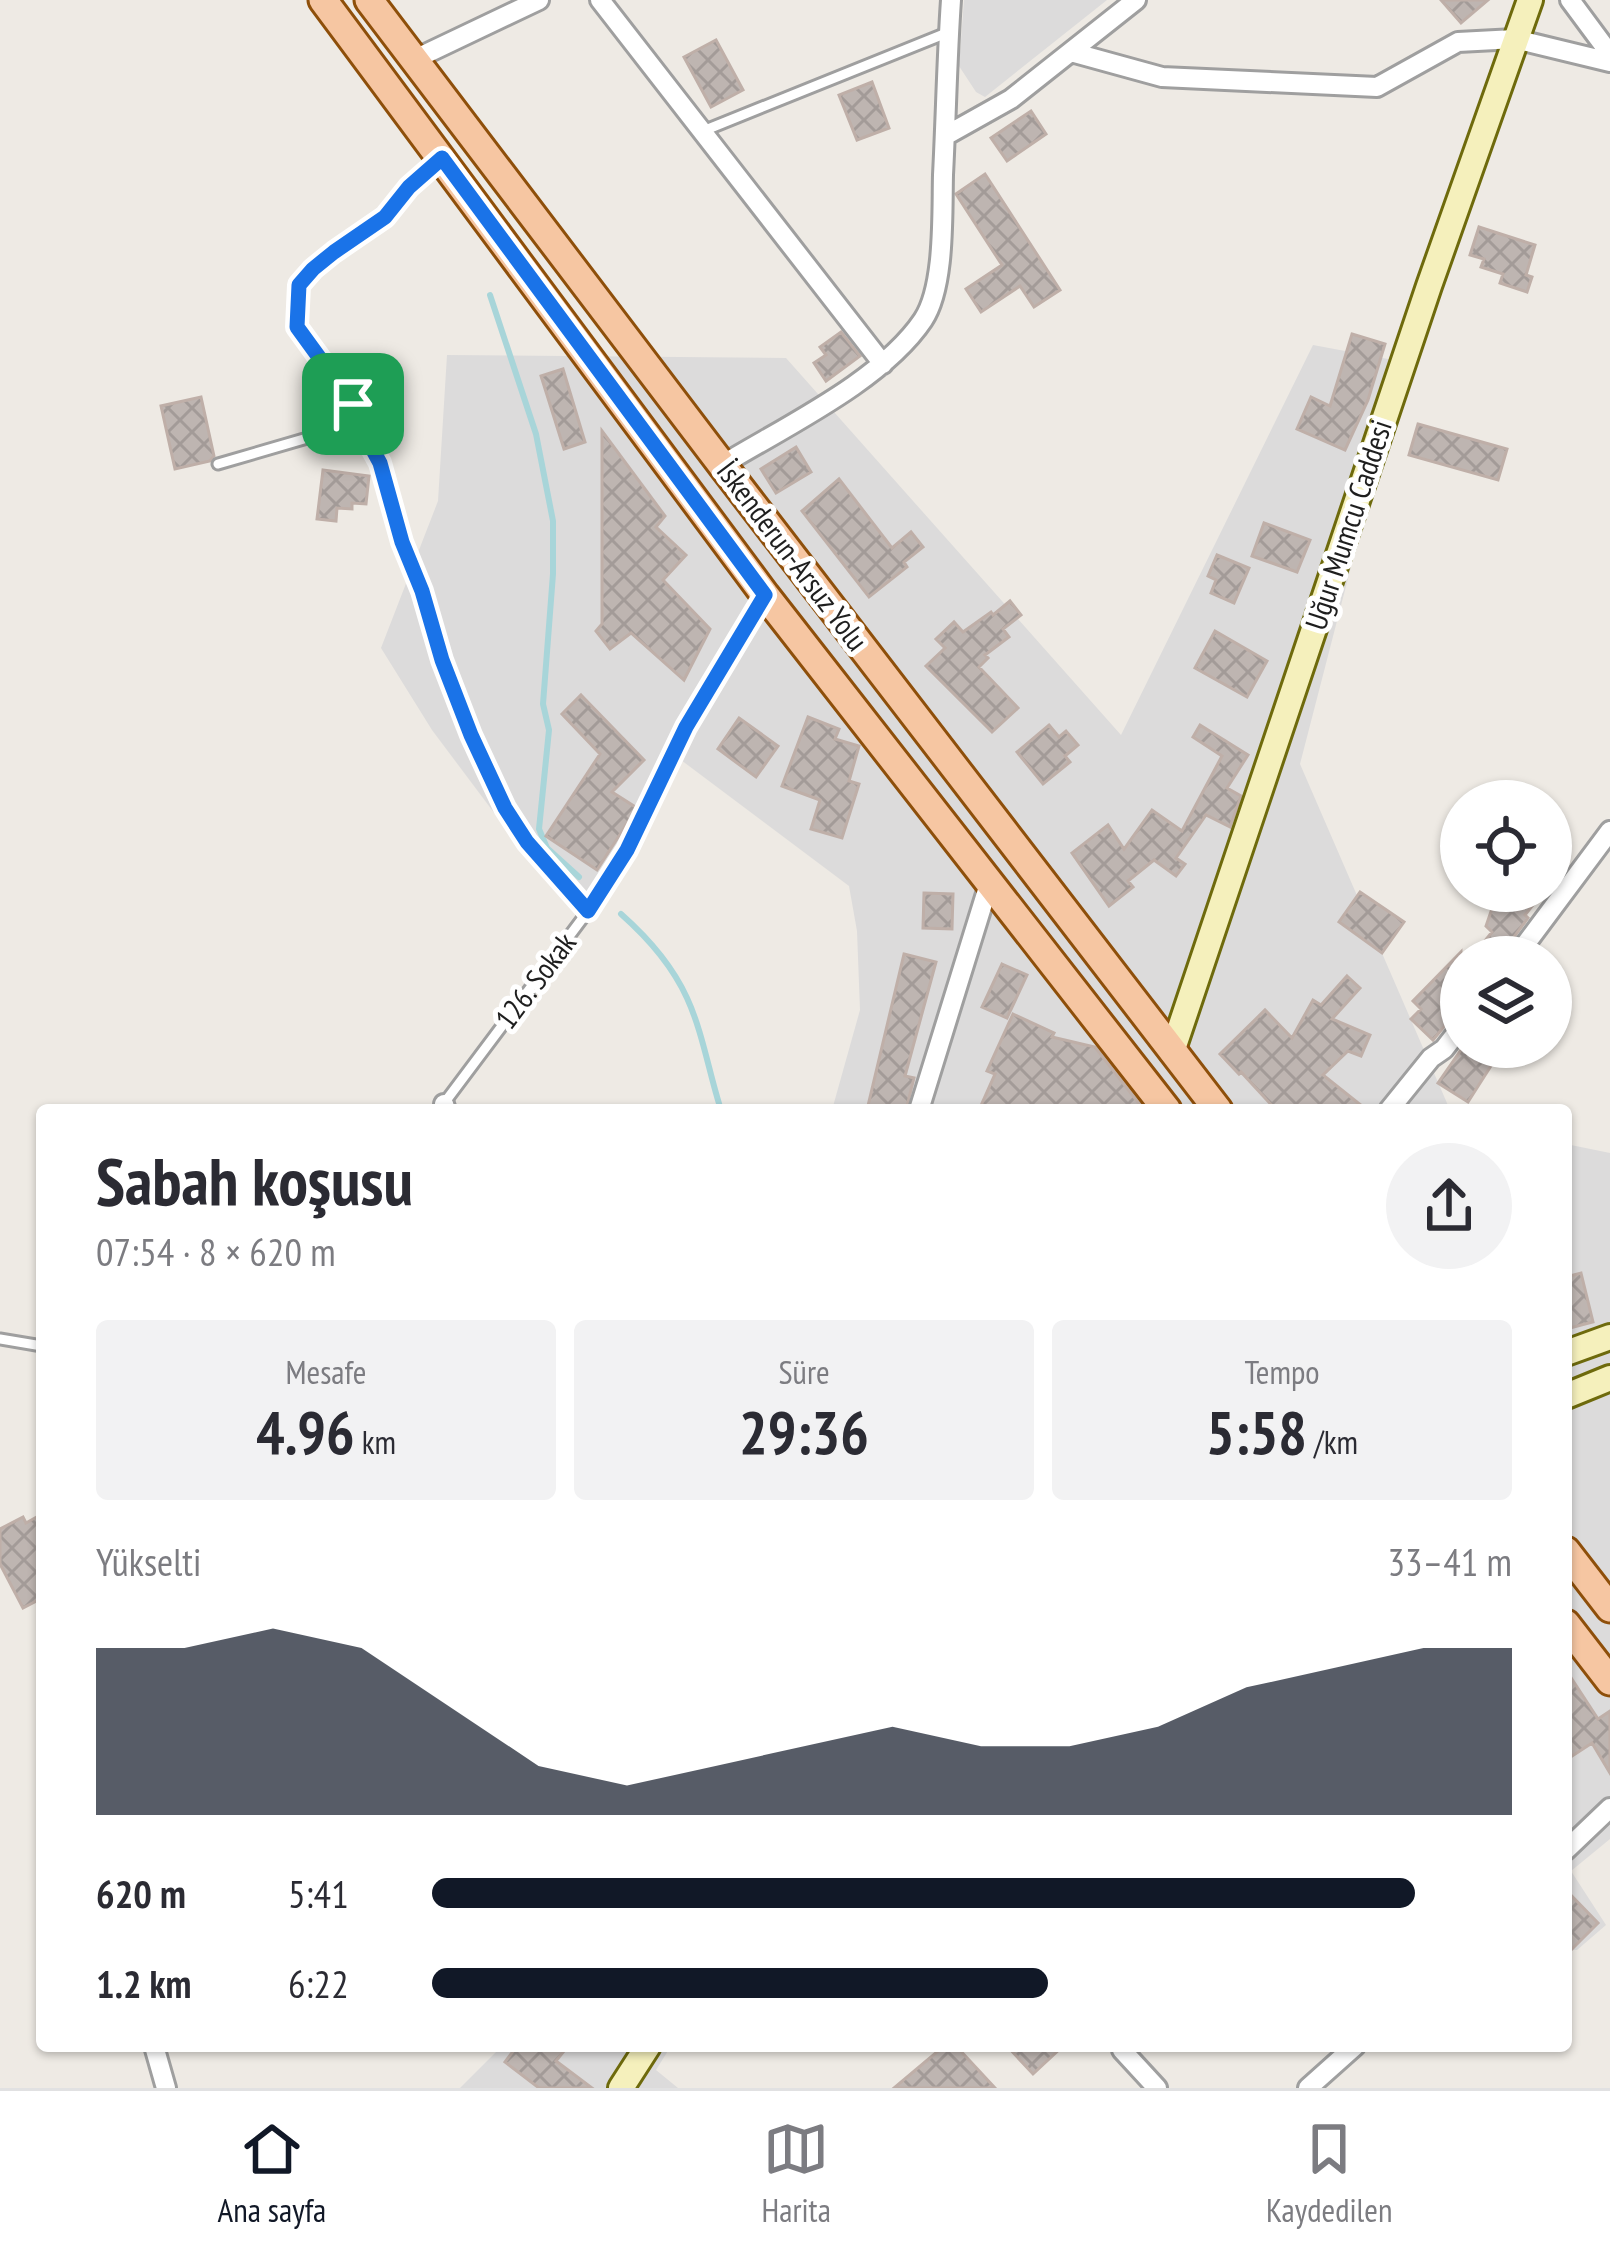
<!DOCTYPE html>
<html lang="tr">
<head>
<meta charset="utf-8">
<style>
  body { margin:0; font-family:"PT Sans Narrow",sans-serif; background:#f2f2f3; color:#2b2b33; height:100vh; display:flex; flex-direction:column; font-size:45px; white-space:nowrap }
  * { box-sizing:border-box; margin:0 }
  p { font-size:39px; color:#7c7c81 }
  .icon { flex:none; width:66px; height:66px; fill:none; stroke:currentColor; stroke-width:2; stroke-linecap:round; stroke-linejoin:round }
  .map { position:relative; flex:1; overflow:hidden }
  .details { position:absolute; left:36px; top:1104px; width:1536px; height:948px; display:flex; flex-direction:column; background:#fff; border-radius:12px; box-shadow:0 3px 9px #0004 }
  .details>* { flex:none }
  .fabs { position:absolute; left:1440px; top:780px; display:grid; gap:24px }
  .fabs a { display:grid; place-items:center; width:132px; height:132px; border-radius:50%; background:#fff; box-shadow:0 3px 9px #0004; font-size:60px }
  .pin { position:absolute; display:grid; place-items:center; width:102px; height:102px; color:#fff; margin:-51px; border-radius:24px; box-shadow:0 6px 18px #0006 }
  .round { display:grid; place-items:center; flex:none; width:126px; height:126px; border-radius:63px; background:#f2f2f3 }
  .head { display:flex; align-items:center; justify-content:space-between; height:204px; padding:0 60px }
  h1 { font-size:66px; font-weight:600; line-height:90px }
  .metrics { display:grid; grid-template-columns:repeat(3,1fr); gap:18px; height:204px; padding:12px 60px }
  .metrics div { display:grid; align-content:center; border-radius:12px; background:#f2f2f3; text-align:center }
  .metrics b { font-size:60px; font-weight:600 }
  .metrics small { font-size:33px; font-weight:400 }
  .metrics p { font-size:33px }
  .chart { height:336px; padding:24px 60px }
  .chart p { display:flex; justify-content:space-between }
  .chart svg { width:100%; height:216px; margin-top:12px; fill:#111827; opacity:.7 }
  ul { padding:0 60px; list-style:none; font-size:39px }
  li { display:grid; grid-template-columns:192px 144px 1fr; align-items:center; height:90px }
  li i { height:30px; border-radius:15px; background:#111827 }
  .tabs { display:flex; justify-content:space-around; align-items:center; height:168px; border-top:3px solid #e1e1e2; background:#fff; font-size:33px; color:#7c7c81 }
  .tabs a { display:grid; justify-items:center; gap:6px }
  .tabs .current { color:#111827 }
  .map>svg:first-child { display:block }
  .residential { fill:#dcdbdb }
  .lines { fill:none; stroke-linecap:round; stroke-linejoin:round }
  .stream { stroke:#a8d5d9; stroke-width:6 }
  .building { fill:url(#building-cross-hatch); stroke:#bfafa8; stroke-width:3 }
  .lane-casing { stroke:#9f9f9f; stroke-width:15 }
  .street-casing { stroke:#9f9f9f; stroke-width:24 }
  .secondary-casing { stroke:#6e6a0c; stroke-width:30 }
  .primary-casing { stroke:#8e4f0a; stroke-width:33 }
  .path { stroke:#f07378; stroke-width:3; stroke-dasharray:6 6; stroke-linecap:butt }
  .lane { stroke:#fff; stroke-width:9 }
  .street { stroke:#fff; stroke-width:18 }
  .secondary { stroke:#f5f0bc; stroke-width:24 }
  .primary { stroke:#f6c6a2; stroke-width:27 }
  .route-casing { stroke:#fff; stroke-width:24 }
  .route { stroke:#1a73e8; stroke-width:15 }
  .labels { text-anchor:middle; stroke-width:10; stroke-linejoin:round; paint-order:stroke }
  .street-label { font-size:30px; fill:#1e1e1e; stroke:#fff }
</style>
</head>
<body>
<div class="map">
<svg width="1610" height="2088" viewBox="0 0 1610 2088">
  <defs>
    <pattern id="building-cross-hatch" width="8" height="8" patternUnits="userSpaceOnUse" patternTransform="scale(3)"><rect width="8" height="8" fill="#beb5b1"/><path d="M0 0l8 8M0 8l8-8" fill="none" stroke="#a39b98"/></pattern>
  </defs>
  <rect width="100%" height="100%" fill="#eeeae4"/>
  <!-- residential -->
  <path class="residential" d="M964 0H1107L985 97 976 92 959 66Z
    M1313 345 1404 362 1300 764 1450 1110H832L860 1010 857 931 849 886 681 760 600 912 519 846 432 730 381 648 438 501 447 355 786 358 1121 735Z
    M1566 1144 1610 1153V1839L1571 1871 1606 1925 1577 1950H1566Z
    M502 2046H671L656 2070 678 2088H460Z"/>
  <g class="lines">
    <!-- stream -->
    <path class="stream" d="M490 295 536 434 553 521V574L543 704 549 730 539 829 547 848 579 877
      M621 914C647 937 672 965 687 998 703 1033 709 1073 721 1110"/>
  </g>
  <!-- building -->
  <path class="building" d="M1441 0H1488L1461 23Z
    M716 40 743 90 711 107 684 57Z
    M872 82 889 128 857 140 839 95Z
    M1031 111 1046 134 1007 161 991 138Z
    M985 174 1060 290 1034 307 1020 286 981 312 966 289 1002 265 956 194Z
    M1479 227 1535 245 1526 275 1532 277 1527 292 1500 283 1503 274 1481 267 1484 259 1470 255Z
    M841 332 860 356 826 381 814 363 826 355 820 347Z
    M1352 334 1385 344 1368 400 1345 450 1297 429 1311 397 1330 406Z
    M563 369 585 442 564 449 541 376Z
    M201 397 214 456 210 461 175 469 161 406Z
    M1418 424 1507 449 1498 480 1409 455Z
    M602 431 665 516 656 527 686 555 663 580 710 629 684 680 631 633 610 649 596 631 602 624Z
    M796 447 811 472 776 493 761 469Z
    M323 470 369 476 366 504 352 503V509L337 508 336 521 317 519Z
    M839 479 892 548 911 532 923 547 904 562 907 567 869 597 802 511Z
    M1264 523 1310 540 1297 572 1252 556Z
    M1217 555 1249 568 1234 603 1211 593 1216 580 1208 576Z
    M1010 601 1021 615 1003 629 1009 637 985 655 988 658 979 667 1018 708 992 732 926 666 945 648 936 639 954 622 963 632 991 612 993 615Z
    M1215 631 1267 661 1247 697 1195 668Z
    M581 695 644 760 612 792 637 808 597 870 546 836 600 754 562 714Z
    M808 717 839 729 835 739 859 746 849 781 859 784 842 838 811 829 820 800 782 786Z
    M739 718 778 746 756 777 718 749Z
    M1049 725 1059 737 1066 731 1078 745 1065 756 1070 762 1043 784 1017 752Z
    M1200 725 1248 755 1227 788 1241 796 1230 827 1206 815 1176 858 1185 864 1176 876 1154 860 1128 881 1133 887 1109 906 1072 853 1108 825 1124 849 1152 810 1182 831 1222 756 1193 737Z
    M1500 891H1544L1525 915 1528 918 1505 949 1503 957H1472L1492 932 1486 926 1496 897Z
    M1360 892 1404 922 1382 953 1339 922Z
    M924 893 953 894 952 929 923 928Z
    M1461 952V1014L1451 1018 1433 1040 1411 1019 1421 1009 1413 1001Z
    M904 954 936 962 905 1076 914 1078 906 1110H867Z
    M1002 964 1027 975 1007 1018 982 1007Z
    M1347 976 1360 988 1332 1019 1370 1035 1361 1056 1348 1051 1323 1075 1367 1110H1276L1241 1072 1239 1074 1220 1054 1265 1010 1292 1038 1313 1000 1321 1005Z
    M1013 1014 1054 1033 1052 1037 1095 1047 1144 1110H979L995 1074 987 1071Z
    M1463 1047H1503L1468 1102 1438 1083Z
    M1581 1273 1593 1322 1566 1329V1277Z
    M42 1514V1598L23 1608 0 1564V1529L23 1517 26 1523Z
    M1566 1670 1598 1719 1610 1711V1773L1592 1743 1566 1760Z
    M1566 1890 1598 1923 1566 1955Z
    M517 2046H568L556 2061 592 2088H539L505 2062Z
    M944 2046H956L995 2088H894Z
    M1007 2046H1063L1033 2074Z"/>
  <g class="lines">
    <defs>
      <path id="lane" d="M703 131 949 32
        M218 464 352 425 356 419 353 404 297 327 299 285 313 269 334 252 385 217 409 187 438 161
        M442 1106 600 895 627 850 686 727 762 599
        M0 1339 42 1346"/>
      <path id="street" d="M600 0 883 364
        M1570 0 1610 54
        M1071 52 1162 77 1377 87 1458 42 1515 39 1610 62
        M415 59 539 0
        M945 136 1011 99 1136 0
        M722 465C784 427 882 381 923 320 945 287 942 215 943 175 946 117 947 58 951 0
        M1516 957 1610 831
        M444 1104 446 1110
        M919 1110 989 884
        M1389 1110 1431 1058 1444 1049 1461 1027
        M1566 1850 1610 1808
        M154 2046 166 2088
        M1127 2046 1122 2050 1157 2088
        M1308 2088 1355 2046"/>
      <path id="secondary" d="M1172 1052 1429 286 1530 0
        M1566 1353 1610 1337
        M1566 1396 1610 1378
        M621 2088 648 2046"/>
      <path id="primary" d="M323 0 765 595 1167 1110
        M369 0 722 465 1218 1110
        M1566 1551 1610 1608
        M1566 1624 1610 1681"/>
    </defs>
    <!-- lane casing -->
    <use href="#lane" class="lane-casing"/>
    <!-- street casing -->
    <use href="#street" class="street-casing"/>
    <!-- secondary casing -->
    <use href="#secondary" class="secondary-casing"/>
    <!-- primary casing -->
    <use href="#primary" class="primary-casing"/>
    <!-- path -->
    <path class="path" d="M363 431 380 463 402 542 422 591 442 660 471 735 505 808 528 842 576 897"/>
    <!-- lane -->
    <use href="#lane" class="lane"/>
    <!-- street -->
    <use href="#street" class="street"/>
    <!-- secondary -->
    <use href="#secondary" class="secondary"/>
    <!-- primary -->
    <use href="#primary" class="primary"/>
  </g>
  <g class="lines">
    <defs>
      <path id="route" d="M442 158 765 595 686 727 627 850 588 911 527 842 505 808 471 735 442 660 422 591 402 542 380 463 356 419 353 404 297 327 299 285 313 269 334 252 385 217 409 187Z"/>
    </defs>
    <!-- route casing -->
    <use href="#route" class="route-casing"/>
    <!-- route -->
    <use href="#route" class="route"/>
  </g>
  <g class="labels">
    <!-- street labels -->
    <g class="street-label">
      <text transform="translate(1349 525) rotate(-72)" y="10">Uğur Mumcu Caddesi</text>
      <text transform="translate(792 556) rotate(53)" y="10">İskenderun-Arsuz Yolu</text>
      <text transform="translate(536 981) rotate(-53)" y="10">126. Sokak</text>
    </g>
  </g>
</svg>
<div class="fabs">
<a><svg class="icon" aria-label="locate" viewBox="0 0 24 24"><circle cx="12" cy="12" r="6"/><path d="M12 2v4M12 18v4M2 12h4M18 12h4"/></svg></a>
<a><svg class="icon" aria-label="layers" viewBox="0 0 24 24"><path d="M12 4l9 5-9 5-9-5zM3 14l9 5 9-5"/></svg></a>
</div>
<div class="pin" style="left:353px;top:404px;background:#1e9e55"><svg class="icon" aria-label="arrive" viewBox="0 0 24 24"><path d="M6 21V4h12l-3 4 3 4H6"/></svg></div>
<section class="details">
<div class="head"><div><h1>Sabah koşusu</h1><p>07:54 · 8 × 620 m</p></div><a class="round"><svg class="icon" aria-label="share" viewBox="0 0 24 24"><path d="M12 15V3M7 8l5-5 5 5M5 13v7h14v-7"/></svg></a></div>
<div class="metrics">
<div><p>Mesafe</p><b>4.96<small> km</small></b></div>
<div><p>Süre</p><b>29:36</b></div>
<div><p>Tempo</p><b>5:58<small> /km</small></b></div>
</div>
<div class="chart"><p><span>Yükselti</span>33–41 m</p>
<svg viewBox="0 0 160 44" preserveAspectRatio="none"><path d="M0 44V10L10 10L20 6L30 10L40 22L50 34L60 38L70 34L80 30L90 26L100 30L110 30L120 26L130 18L140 14L150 10L160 10V44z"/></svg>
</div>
<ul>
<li><b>620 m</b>5:41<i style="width:91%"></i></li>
<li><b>1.2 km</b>6:22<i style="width:57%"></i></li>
</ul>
</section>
</div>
<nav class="tabs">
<a class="current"><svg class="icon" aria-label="home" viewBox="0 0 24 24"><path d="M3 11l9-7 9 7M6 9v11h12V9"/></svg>Ana sayfa</a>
<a><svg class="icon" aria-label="map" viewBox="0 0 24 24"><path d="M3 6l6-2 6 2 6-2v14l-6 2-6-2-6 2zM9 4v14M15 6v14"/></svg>Harita</a>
<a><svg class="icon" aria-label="saved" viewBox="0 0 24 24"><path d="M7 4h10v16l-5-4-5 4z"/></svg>Kaydedilen</a>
</nav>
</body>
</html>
